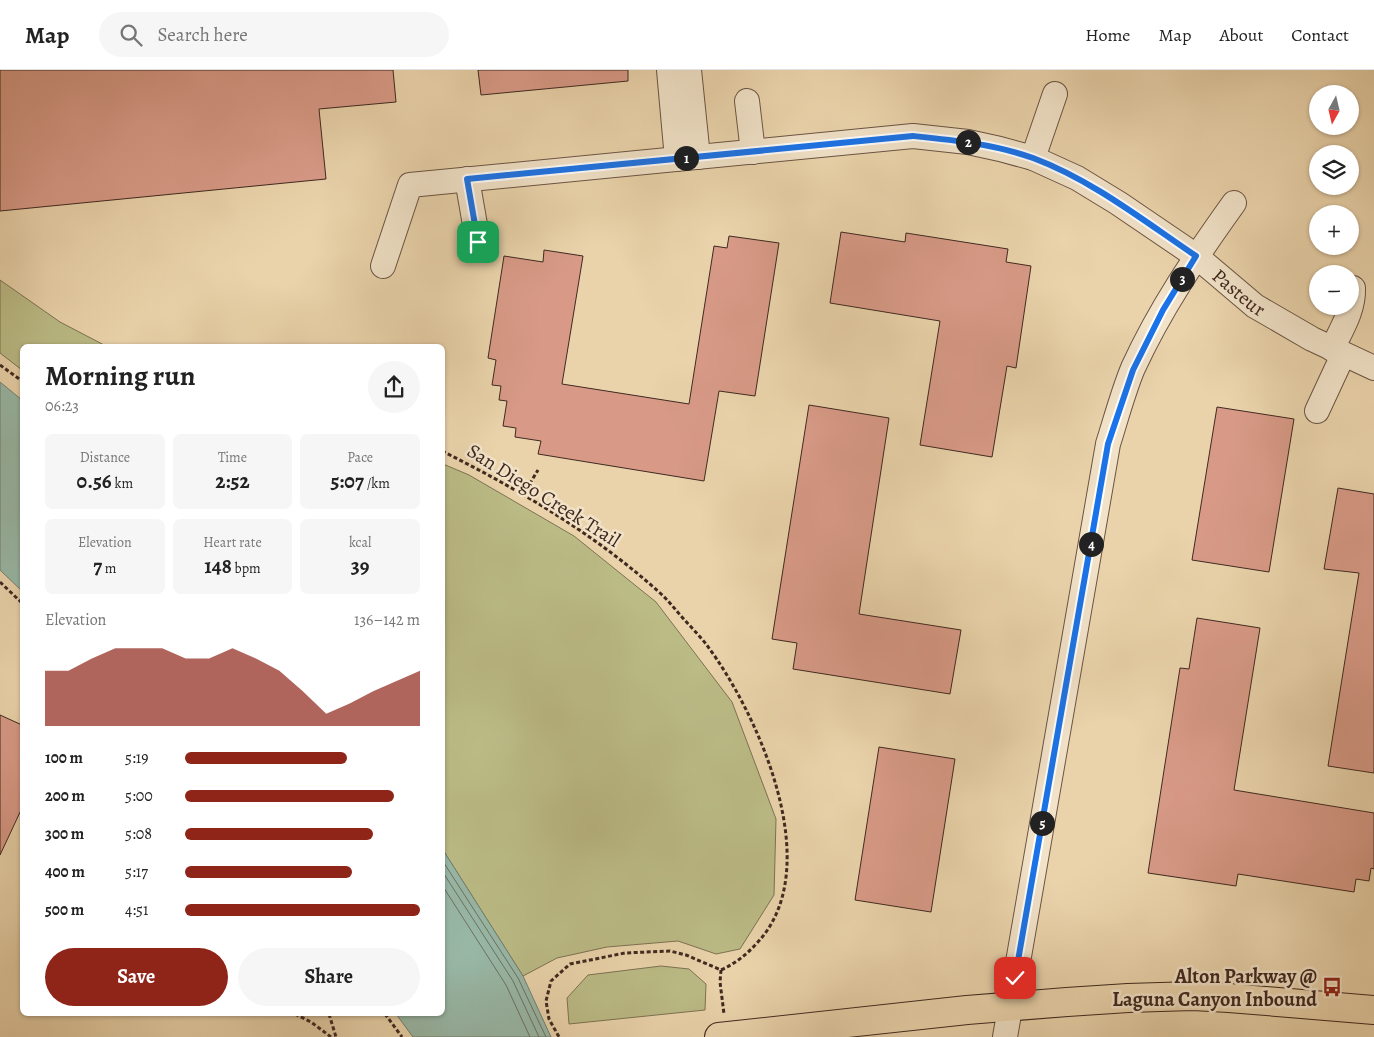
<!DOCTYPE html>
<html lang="en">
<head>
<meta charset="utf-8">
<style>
  body { margin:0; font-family:Alegreya,serif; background:#f6f6f6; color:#222; height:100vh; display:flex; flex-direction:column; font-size:19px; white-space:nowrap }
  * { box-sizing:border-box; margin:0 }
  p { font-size:16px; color:#767676 }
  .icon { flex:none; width:28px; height:28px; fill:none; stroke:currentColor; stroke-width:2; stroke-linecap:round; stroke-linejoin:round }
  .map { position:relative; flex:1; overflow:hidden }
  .details { position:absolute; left:20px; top:274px; width:425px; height:672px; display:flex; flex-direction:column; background:#fff; border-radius:8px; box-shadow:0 1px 4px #0004 }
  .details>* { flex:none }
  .needle { width:32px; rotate:188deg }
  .controls { position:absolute; left:1309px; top:15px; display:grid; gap:10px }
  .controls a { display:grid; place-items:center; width:50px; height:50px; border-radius:50%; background:#fff; box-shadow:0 1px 4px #0004; font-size:25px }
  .pin { position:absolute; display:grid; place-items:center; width:42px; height:42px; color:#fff; margin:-21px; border-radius:10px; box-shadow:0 2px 8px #0006 }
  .km { position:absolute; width:25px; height:25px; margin:-12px; border-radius:50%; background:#222; color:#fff; font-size:14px; line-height:25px; text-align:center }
  .round { display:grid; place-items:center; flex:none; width:52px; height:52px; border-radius:26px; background:#f6f6f6 }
  .head { display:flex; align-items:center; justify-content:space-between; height:85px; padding:0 25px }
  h1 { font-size:28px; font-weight:700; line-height:38px }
  .figures { display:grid; grid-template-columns:repeat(3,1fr); gap:8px; height:85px; padding:5px 25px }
  .figures div { display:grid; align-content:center; border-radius:8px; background:#f6f6f6; text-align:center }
  .figures b { font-size:21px; font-weight:700 }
  .figures small { font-size:14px; font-weight:400 }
  .figures p { font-size:14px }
  .chart { height:140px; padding:10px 25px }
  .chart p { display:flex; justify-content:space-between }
  .chart svg { width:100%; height:90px; margin-top:5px; fill:#8f2418; opacity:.7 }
  .action { display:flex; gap:10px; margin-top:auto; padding:10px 25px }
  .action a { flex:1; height:58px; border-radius:30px; background:#8f2418; color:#fff; font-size:20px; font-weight:700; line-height:58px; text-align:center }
  .action a+a { background:#f6f6f6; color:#222 }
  ul { padding:0 25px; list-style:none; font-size:16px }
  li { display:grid; grid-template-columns:80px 60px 1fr; align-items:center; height:38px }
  li i { height:12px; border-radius:6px; background:#8f2418 }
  header { display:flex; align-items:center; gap:30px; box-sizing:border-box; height:70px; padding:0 25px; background:#fff; border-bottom:1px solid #e0e0e0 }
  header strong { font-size:24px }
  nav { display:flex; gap:28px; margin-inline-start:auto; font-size:18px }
  .search { width:350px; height:45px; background:#f6f6f6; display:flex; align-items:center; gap:12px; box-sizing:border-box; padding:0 18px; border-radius:28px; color:#767676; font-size:19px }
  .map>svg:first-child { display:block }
  .green { fill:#bbbb86; stroke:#7d7253 }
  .water { fill:#98b8a7; stroke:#747f71 }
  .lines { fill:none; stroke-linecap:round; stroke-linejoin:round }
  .shore { stroke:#6c7064; stroke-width:1 }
  .building { fill:#d89a87; stroke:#3f2920 }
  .minor-casing { stroke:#6a5443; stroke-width:26 }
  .major-casing { stroke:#3f2920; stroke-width:30 }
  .path { stroke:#3f2920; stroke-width:3; stroke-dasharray:4 2.5; stroke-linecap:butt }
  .minor { stroke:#f1e2c8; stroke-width:24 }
  .major { stroke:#ead3ab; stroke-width:28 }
  .route-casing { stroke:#fff; stroke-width:10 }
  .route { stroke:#1a73e8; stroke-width:6 }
  .labels { text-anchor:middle; stroke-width:5; stroke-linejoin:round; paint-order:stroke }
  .street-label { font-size:20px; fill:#3f2920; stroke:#f1e2c8 }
  .poi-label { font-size:20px; font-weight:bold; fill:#3f2920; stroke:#f1e2c8; text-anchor:end }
</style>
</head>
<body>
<header>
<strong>Map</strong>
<div class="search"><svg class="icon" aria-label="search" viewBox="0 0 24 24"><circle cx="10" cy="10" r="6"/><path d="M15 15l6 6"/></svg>Search here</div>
<nav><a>Home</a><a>Map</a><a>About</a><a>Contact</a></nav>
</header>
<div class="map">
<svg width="1374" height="967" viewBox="0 0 1374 967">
  <rect width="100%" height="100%" fill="#ead3ab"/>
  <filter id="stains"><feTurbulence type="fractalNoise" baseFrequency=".004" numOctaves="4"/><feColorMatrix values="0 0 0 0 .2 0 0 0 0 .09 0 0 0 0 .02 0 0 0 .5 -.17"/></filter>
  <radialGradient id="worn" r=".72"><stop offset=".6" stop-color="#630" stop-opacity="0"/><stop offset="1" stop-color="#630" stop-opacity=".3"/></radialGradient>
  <!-- green -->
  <path class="green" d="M0 210 60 252 106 276H22V300L0 283Z
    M443 394 469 405 574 466 656 532 732 632 776 749 774 825 740 879 716 884 678 871 607 877 557 888 523 906 443 780Z
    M661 896 689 899 706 914 705 940 569 954 567 928 588 905Z"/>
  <!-- water -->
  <path class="water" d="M0 312 22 330V521L0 500Z
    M443 780 523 906 551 967H413L396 944H442Z"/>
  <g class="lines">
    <!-- shore -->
    <path class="shore" d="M442 790 518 908 546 967
      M442 801 513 911 539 967
      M442 815 506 915 530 967"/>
  </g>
  <!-- building -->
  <path class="building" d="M0 0H393L396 32 319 39 326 109 0 141Z
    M478 0H628V11L481 25Z
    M841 162 905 172 906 163 1008 179 1006 192 1031 196 1016 298 1007 296 992 387 920 375 940 251 830 233Z
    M729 166 779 173 755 326 719 321 704 411 538 384 541 371 515 367 516 358 503 356 507 331 499 330 501 316 492 315 496 290 488 288 504 186 543 192 544 180 583 186 562 314 689 334 714 176 727 178Z
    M809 335 889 348 859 544 961 560 950 624 793 599 797 573 772 569Z
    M1217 337 1294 349 1269 502 1192 490Z
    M1338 418 1374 424V703L1328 696 1359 503 1324 499Z
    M1197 548 1260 558 1234 720 1374 743V799L1371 798 1369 811 1356 809 1354 822 1238 804 1236 816 1148 803 1180 598 1189 599Z
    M0 645 22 655V738L0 785Z
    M879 677 955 689 931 842 855 830Z"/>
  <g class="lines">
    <defs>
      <g id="minor">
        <path d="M669 0 677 89"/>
        <path d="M689 0 698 87"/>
        <path d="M747 31 753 82"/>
        <path d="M1033 88 1055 24"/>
        <path d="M467 109 478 172"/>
        <path id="s1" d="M383 196 410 115 913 66 968 72 1000 79 1033 88 1077 108 1118 133 1196 186 1255 236 1312 269 1374 298"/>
        <path d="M1332 279C1341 260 1354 240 1353 218"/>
        <path d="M1317 341 1343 285"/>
        <path d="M1005 967 1108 374C1116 349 1123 322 1133 298 1160 239 1196 186 1234 133"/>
      </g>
      <path id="major" d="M719 967 967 940 1067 932 1128 928 1193 926 1229 928 1374 940"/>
    </defs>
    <!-- minor casing -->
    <use href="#minor" class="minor-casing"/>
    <!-- major casing -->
    <use href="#major" class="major-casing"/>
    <!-- path -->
    <path class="path" d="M0 295 22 311
      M442 381C520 420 596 465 660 523 668 530 674 538 681 546 689 555 698 564 706 574 758 643 828 798 757 873 746 885 736 893 721 900L686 885 670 881 625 883 570 894 551 911 546 931 549 949 559 967
      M523 425 538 400
      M0 512 22 533
      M721 900 720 912 724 944
      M295 944 311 952 331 967
      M329 944 336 967
      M385 944 402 967"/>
    <!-- minor -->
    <use href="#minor" class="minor"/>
    <!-- major -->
    <use href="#major" class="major"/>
  </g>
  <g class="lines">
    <defs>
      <path id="route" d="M478 172 467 109 913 66C953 70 994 74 1033 88 1092 110 1144 151 1196 186L1163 240 1133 300 1108 374 1015 908"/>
    </defs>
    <!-- route casing -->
    <use href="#route" class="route-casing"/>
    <!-- route -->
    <use href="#route" class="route"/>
  </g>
  <!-- icons -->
  <defs>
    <symbol id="bus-bare" viewBox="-9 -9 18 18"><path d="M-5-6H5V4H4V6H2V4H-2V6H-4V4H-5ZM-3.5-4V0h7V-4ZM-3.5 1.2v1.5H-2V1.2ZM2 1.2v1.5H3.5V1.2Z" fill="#8f2418" stroke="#f1e2c8" stroke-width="2.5" paint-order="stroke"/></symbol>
  </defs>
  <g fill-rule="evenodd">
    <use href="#bus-bare" x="1318" y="903" width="28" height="28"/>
  </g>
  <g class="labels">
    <!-- street labels -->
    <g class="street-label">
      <text dy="7" stroke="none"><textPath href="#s1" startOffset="960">Pasteur</textPath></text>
      <text transform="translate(544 425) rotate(32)" y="7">San Diego Creek Trail</text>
    </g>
    <!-- poi labels -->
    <g class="poi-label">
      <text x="1317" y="913">Alton Parkway @<tspan x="1317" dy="23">Laguna Canyon Inbound</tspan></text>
    </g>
  </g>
  <rect width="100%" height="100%" filter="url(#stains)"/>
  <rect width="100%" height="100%" fill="url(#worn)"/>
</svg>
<div class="controls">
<a><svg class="needle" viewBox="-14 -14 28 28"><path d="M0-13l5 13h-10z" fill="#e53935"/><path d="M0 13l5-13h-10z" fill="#767676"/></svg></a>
<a><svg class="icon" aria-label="layers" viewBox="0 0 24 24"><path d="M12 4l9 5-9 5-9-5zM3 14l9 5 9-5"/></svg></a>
<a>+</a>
<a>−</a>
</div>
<div class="pin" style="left:478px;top:172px;background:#1e9e55"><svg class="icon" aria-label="arrive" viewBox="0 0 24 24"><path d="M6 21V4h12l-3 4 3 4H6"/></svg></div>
<div class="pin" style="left:1015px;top:908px;background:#d93025"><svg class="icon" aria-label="check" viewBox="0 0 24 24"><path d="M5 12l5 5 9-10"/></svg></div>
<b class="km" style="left:686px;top:88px">1</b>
<b class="km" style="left:968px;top:72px">2</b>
<b class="km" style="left:1182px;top:209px">3</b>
<b class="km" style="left:1091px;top:474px">4</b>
<b class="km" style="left:1042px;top:753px">5</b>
<section class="details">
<div class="head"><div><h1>Morning run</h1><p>06:23</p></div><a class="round"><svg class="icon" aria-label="share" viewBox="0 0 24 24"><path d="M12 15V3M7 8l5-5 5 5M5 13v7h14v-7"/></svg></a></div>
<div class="figures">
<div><p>Distance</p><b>0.56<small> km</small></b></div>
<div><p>Time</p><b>2:52</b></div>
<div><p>Pace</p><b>5:07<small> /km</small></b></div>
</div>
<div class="figures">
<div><p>Elevation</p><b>7<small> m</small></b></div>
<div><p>Heart rate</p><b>148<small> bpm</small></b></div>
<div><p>kcal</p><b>39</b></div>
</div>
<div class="chart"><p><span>Elevation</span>136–142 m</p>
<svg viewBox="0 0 160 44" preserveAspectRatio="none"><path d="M0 44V17L10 17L20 11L30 6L40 6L50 6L60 11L70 11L80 6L90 11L100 17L110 27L120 38L130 33L140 27L150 22L160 17V44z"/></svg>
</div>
<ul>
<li><b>100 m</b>5:19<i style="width:69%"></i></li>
<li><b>200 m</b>5:00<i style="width:89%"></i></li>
<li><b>300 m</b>5:08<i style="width:80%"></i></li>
<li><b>400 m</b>5:17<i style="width:71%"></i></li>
<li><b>500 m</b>4:51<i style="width:100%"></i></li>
</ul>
<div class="action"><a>Save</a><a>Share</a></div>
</section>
</div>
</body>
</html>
